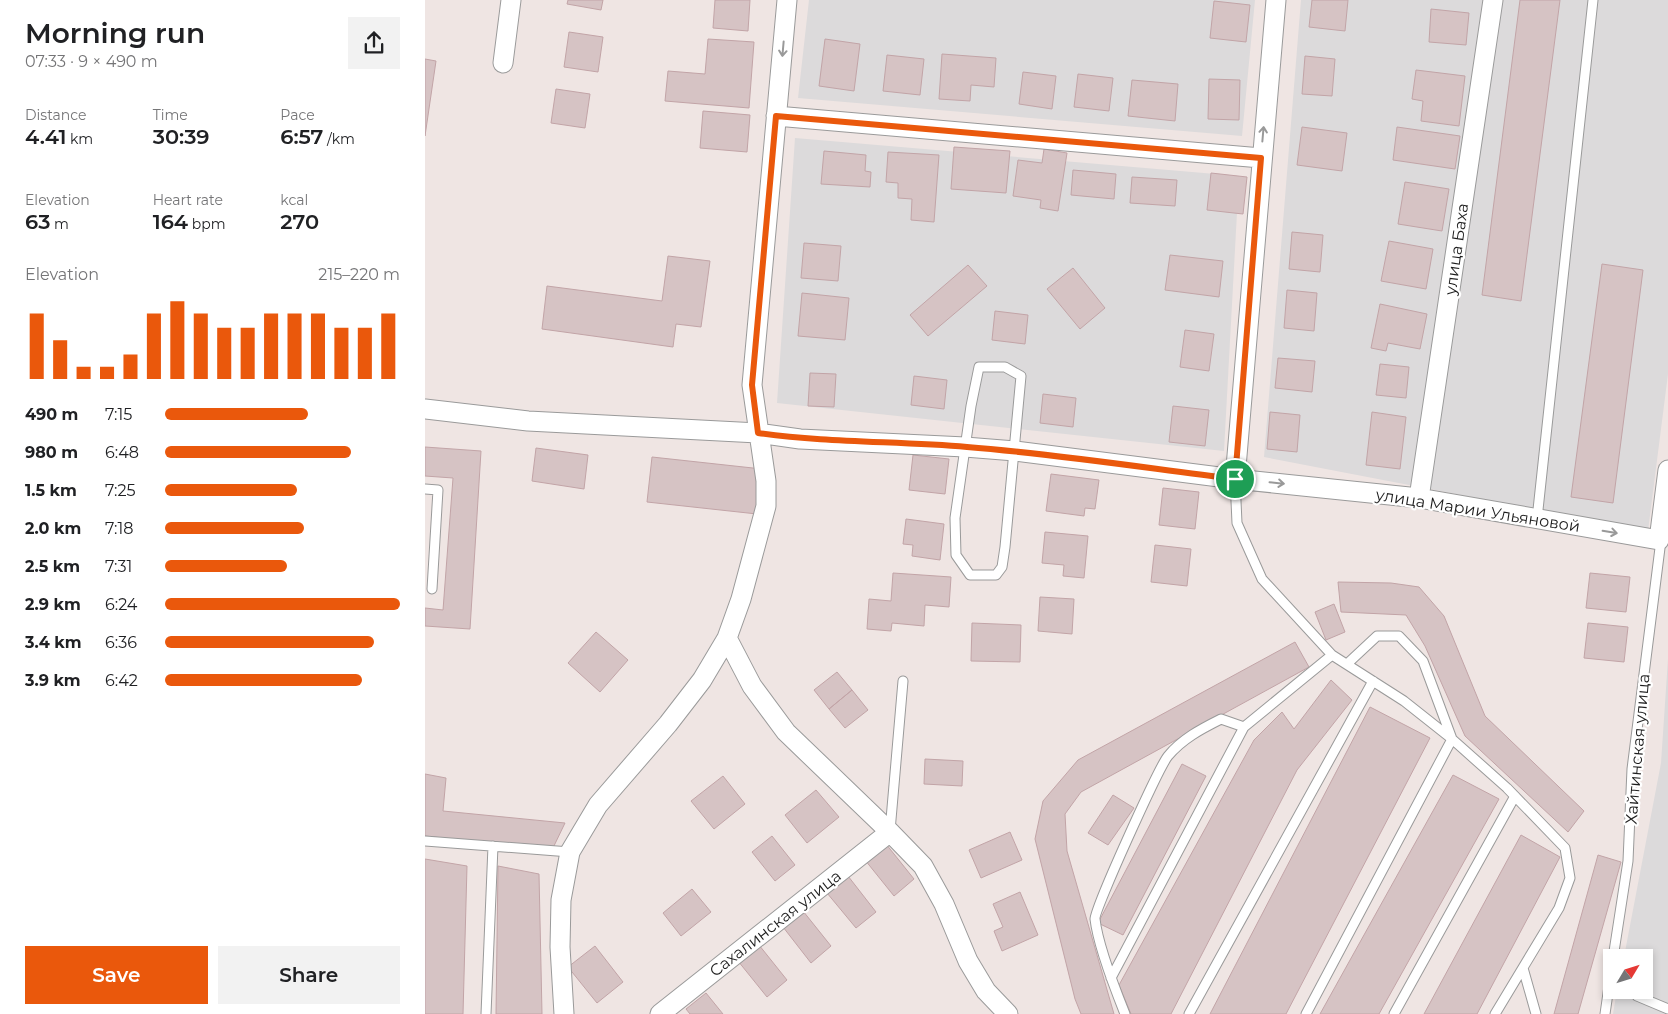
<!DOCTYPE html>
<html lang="en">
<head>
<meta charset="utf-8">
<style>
  body { margin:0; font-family:Montserrat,sans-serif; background:#f2f2f2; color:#202124; height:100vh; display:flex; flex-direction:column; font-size:19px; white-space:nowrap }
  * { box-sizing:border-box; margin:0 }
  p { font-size:16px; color:#757577 }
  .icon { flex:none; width:28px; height:28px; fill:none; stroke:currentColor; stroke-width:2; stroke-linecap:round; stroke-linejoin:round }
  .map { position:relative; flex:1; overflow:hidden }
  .drawer { display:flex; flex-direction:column; background:#fff; width:425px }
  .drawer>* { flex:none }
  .needle { width:32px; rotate:52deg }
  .fabs { position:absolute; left:1178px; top:949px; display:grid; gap:10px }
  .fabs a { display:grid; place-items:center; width:50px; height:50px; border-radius:0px; background:#fff; box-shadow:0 2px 8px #0003; font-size:25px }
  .pin { position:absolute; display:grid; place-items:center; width:42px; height:42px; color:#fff; margin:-21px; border:2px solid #fff; border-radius:50%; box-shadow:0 1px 5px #0007 }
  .round { display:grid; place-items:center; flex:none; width:52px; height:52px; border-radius:0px; background:#f2f2f2 }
  .headline { display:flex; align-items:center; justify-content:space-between; height:85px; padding:0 25px }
  h1 { font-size:28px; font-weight:600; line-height:38px }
  .figures { display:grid; grid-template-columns:repeat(3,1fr); gap:8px; height:85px; padding:5px 25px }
  .figures div { display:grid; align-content:center }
  .figures b { font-size:21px; font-weight:600 }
  .figures small { font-size:14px; font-weight:400 }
  .figures p { font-size:14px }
  .chart { height:140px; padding:10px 25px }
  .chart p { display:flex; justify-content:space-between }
  .chart svg { width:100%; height:90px; margin-top:5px; stroke:#ea580c; stroke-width:6 }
  .action { display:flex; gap:10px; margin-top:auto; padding:10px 25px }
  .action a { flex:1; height:58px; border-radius:0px; background:#ea580c; color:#fff; font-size:20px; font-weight:600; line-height:58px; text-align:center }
  .action a+a { background:#f2f2f2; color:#202124 }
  ul { padding:0 25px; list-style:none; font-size:16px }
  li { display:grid; grid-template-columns:80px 60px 1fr; align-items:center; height:38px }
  li i { height:12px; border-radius:6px; background:#ea580c }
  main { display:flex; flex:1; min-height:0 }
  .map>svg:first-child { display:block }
  .residential { fill:#dcdadb }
  .building { fill:#d6c3c4; stroke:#c2a4a7 }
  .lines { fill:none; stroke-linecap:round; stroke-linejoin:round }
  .service-casing { stroke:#9a9a9a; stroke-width:11 }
  .minor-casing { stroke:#9a9a9a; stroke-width:21 }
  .service { stroke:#fff; stroke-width:9 }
  .minor { stroke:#fff; stroke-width:19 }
  .oneway { stroke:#999 }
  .route-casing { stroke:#fff; stroke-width:10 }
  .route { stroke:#ea580c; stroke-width:6 }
  .labels { text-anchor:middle; stroke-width:4.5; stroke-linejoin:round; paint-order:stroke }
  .street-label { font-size:16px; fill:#1d1d1d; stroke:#fff }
</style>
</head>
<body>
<main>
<section class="drawer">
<div class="headline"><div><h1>Morning run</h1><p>07:33 · 9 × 490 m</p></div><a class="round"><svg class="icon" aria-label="share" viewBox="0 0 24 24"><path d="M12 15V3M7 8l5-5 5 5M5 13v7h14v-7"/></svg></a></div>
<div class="figures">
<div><p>Distance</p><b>4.41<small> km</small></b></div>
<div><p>Time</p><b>30:39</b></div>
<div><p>Pace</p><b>6:57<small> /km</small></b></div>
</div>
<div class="figures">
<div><p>Elevation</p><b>63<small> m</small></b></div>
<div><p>Heart rate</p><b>164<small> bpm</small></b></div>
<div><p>kcal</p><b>270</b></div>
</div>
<div class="chart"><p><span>Elevation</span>215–220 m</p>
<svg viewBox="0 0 160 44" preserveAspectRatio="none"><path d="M5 44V12M15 44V25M25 44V38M35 44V38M45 44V32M55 44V12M65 44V6M75 44V12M85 44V19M95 44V19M105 44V12M115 44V12M125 44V12M135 44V19M145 44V19M155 44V12"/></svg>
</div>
<ul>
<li><b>490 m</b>7:15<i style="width:61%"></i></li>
<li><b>980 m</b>6:48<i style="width:79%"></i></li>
<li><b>1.5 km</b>7:25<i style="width:56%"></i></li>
<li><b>2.0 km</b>7:18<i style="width:59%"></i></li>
<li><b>2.5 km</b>7:31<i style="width:52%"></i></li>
<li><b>2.9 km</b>6:24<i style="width:100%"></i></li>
<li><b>3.4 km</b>6:36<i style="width:89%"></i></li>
<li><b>3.9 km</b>6:42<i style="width:84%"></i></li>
</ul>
<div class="action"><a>Save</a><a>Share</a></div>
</section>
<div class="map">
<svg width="1243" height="1014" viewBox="0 0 1243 1014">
  <rect width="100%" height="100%" fill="#efe5e3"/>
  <!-- residential -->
  <path class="residential" d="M384 0H830L817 136 373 98Z
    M876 0H1243V374L1223 531 839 457Z
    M370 138 814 176 799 451 352 403Z
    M1243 659V1014H1188L1192 990H1219V958L1199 957 1236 763Z"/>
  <!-- building -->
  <path class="building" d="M143 0H178L176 10 142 4Z
    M290 0H325L323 31 288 28Z
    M887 0H923L920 31 884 27Z
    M1095 0H1135L1096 301 1057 295Z
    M789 1 825 5 821 42 785 38Z
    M1006 9 1044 13 1041 45 1004 42Z
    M144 32 178 37 173 72 139 67Z
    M283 39 329 42 324 108 240 101 243 71 280 74Z
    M400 39 435 44 429 91 394 86Z
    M517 54 571 58 569 87 546 85 545 101 514 99Z
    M462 55 499 59 495 95 458 91Z
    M880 56 910 59 907 96 877 94Z
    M0 59 11 61 0 136Z
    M991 70 1040 76 1034 126 996 121 998 101 987 99Z
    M598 72 631 76 627 109 594 104Z
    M653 74 688 78 684 111 649 107Z
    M784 79 815 80 814 120 783 119Z
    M707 80 753 84 750 121 703 116Z
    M131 89 165 94 160 128 126 123Z
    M278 111 325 115 322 152 275 148Z
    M877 127 922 133 917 171 872 165Z
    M972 127 1035 136 1030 169 968 160Z
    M529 147 585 151 581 193 526 189Z
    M619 149 642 153 633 211 615 208 616 200 588 196 593 160 617 163Z
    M399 151 441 155 440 171 446 172 445 187 396 184Z
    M463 152 514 155 509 222 486 220 487 199 473 198V183L461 182Z
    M648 170 691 174 689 199 646 195Z
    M786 173 822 177 818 214 782 210Z
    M707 177 752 180 750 206 705 203Z
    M980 182 1024 189 1017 231 973 224Z
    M867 232 898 235 895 272 864 269Z
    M964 241 1008 249 1001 289 956 281Z
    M379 243 416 246 413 281 376 278Z
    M745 255 798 261 794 297 740 290Z
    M243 256 285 261 276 327 251 324 248 347 117 329 122 286 237 301Z
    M1177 264 1218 270 1188 503 1146 497Z
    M543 265 562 286 503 336 485 315Z
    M648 268 680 308 655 329 622 289Z
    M862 290 892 293 889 331 859 328Z
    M377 293 424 298 420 340 373 336Z
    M955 304 1002 314 995 349 963 343 961 351 946 348Z
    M570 311 603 315 600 344 567 340Z
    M760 330 789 334 784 371 755 367Z
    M853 358 890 361 887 392 850 388Z
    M955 364 984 367 981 398 951 395Z
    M385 373 411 374 409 407 383 406Z
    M489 376 522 380 519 409 486 405Z
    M618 394 651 398 648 427 615 423Z
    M748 406 784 410 780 446 744 442Z
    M845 412 875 415 872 452 842 449Z
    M947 412 981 417 975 469 941 465Z
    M0 447 56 451 45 629 0 626V608L18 610 28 478 0 476Z
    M111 448 163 455 159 489 107 481Z
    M488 455 524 459 520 494 484 490Z
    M227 457 337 469 332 514 222 502Z
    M626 474 674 480 670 509 660 508 659 516 621 511Z
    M738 488 774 492 770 529 734 525Z
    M481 519 519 524 515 560 487 556 488 545 478 544Z
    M620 532 663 536 659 578 638 576 639 565 617 563Z
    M730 545 766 549 762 586 726 582Z
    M468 573 526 577 524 607 500 605 499 626 467 623 466 631 442 629 444 599 466 601Z
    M1165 573 1205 577 1201 612 1161 608Z
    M913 582 966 583 994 587 1019 616 1060 716 1159 811 1143 832 1040 736 1000 646 981 615 916 612Z
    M615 597 649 599 647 634 613 631Z
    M909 604 920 632 901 640 890 612Z
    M547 623 596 625 595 662 546 661Z
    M1163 623 1203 627 1199 662 1159 658Z
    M171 632 203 660 175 692 143 663Z
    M870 642 884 667 656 792 640 814 642 851 689 1014H656L650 999 610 839 618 801 653 760Z
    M412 672 427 690 404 709 389 690Z
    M906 680 927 700 872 770 746 1014H706L694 985 829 740 857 712 869 729Z
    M427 690 443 710 420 728 404 709Z
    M945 707 1005 738 861 1014H785Z
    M500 759 538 761 537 786 499 784Z
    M757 764 781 776 698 935 673 923Z
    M0 774 21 778 18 811 140 823 127 850 0 836Z
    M1028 775 1074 799 954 1014H895Z
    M298 776 320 804 289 829 266 801Z
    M391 790 414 817 382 843 360 815Z
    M688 795 709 808 683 845 663 833Z
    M585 832 597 860 556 878 544 850Z
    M1096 835 1135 857 1052 1014H999Z
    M347 836 370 865 350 881 327 852Z
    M461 844 489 879 469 896 440 860Z
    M1173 855 1196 862 1153 1014H1129Z
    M0 859 42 866 38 1014H0Z
    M73 866 114 874 117 1014H71Z
    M423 876 451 912 431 928 402 893Z
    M267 889 286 912 256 936 238 913Z
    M595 892 613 935 577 951 569 931 578 927 568 904Z
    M378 911 406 946 386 963 358 927Z
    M334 945 362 980 342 997 313 961Z
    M170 946 198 982 172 1003 143 967Z
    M281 993 298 1014H265L261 1009Z"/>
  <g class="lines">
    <defs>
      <path id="service" d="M554 367H580L596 376 580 547 577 567 571 575H545L531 555 530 518 546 406Z
        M810 479 812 523 837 579 907 655 979 701 1027 739 1082 788 1140 848 1145 878 1134 908 1070 1014
        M0 489 13 490 7 589
        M1112 519 1168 0
        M465 831 478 681
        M0 841 145 852
        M1188 958 1203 861 1207 769 1236 540
        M1098 968 1111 1014
        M686 978 819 727 907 655
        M1207 990 1212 996 1243 1009
        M61 1014 68 846
        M700 1014C690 989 673 946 670 919 669 910 734 767 743 756 757 739 776 729 796 719L819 727
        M764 1014 948 681
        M881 1014 1027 739 998 661 974 636H952L922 664
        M969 1014 1090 796
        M1180 1014 1186 972"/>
      <path id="minor" d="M78 63 86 0
        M351 116 836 158
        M0 409 103 421 333 433 375 439 540 447 590 451 810 479 994 498 1234 540 1243 470
        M810 479 851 0
        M994 498 1068 0
        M302 638 327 686 361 732 465 832 498 866 519 904 543 961 561 991 583 1014
        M139 1014 135 947 136 900 145 852 173 805 243 724 277 680 302 638 316 599 341 506V481L327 385 362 0
        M235 1014 465 832"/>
    </defs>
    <!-- service casing -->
    <use href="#service" class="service-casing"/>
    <!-- minor casing -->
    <use href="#minor" class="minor-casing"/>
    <!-- service -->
    <use href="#service" class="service"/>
    <!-- minor -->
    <use href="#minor" class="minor"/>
  </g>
  <!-- one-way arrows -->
  <defs><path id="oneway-shaft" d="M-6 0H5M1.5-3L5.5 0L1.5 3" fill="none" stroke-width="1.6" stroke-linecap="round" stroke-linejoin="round" transform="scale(1.25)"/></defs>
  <g class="oneway">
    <use href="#oneway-shaft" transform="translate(358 49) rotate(95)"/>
    <use href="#oneway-shaft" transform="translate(838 134) rotate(-85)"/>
    <use href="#oneway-shaft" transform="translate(852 483) rotate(6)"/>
    <use href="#oneway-shaft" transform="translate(1185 532) rotate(9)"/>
  </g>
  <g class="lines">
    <defs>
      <path id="route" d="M351 116 836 158 810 479C721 468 631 454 542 447 472 441 402 443 333 433L327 385Z"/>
    </defs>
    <!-- route casing -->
    <use href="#route" class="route-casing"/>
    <!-- route -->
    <use href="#route" class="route"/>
  </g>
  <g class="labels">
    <!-- street labels -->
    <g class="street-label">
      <text transform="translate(1031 249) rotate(-82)" y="6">улица Баха</text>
      <text transform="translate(1053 510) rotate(9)" y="6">улица Марии Ульяновой</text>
      <text transform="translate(1212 749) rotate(-85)" y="6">Хайтинская улица</text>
      <text transform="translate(350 923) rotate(-38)" y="6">Сахалинская улица</text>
    </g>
  </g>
</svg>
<div class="fabs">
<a><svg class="needle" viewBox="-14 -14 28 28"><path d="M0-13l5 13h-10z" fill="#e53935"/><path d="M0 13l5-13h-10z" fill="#757577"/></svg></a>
</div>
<div class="pin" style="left:810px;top:479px;background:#1e9e55"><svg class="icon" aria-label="arrive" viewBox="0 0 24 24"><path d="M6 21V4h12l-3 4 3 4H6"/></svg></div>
</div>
</main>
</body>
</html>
